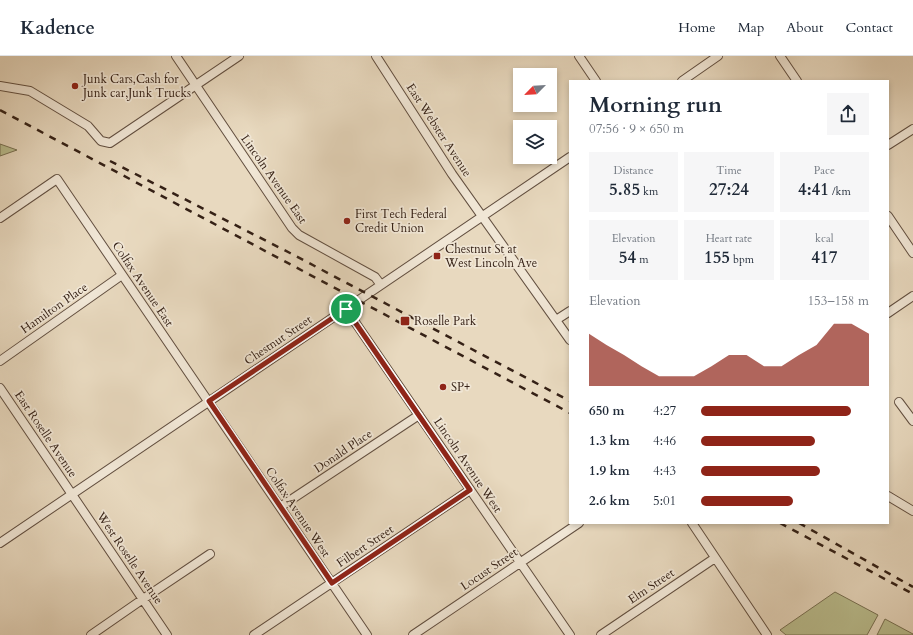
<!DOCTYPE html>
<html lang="en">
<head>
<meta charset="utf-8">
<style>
  body { margin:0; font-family:Cardo,serif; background:#f6f6f7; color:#1f2937; height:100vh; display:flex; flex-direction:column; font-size:15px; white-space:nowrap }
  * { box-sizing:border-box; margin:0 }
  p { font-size:13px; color:#747a83 }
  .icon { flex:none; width:22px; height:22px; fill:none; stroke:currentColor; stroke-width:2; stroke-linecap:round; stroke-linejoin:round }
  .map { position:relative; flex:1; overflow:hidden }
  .sheet { position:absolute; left:569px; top:24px; width:320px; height:444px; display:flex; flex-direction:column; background:#fff; border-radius:0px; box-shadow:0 2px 6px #0003 }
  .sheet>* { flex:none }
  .needle { width:26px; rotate:246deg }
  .fabs { position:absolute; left:513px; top:12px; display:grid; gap:8px }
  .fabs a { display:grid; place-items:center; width:44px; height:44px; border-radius:0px; background:#fff; box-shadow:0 2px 6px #0003; font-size:20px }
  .pin { position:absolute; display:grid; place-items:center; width:34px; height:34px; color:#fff; margin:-17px; border:2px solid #fff; border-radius:50%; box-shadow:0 1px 4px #0007 }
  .round { display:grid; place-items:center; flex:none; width:42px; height:42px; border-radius:0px; background:#f6f6f7 }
  .head { display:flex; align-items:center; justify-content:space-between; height:68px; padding:0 20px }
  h1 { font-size:22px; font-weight:600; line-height:30px }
  .figures { display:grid; grid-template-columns:repeat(3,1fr); gap:6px; height:68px; padding:4px 20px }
  .figures div { display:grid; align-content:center; border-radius:0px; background:#f6f6f7; text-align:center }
  .figures b { font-size:17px; font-weight:600 }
  .figures small { font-size:11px; font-weight:400 }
  .figures p { font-size:11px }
  .chart { height:112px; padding:8px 20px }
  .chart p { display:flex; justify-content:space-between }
  .chart svg { width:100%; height:72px; margin-top:4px; fill:#8f2418; opacity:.7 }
  ul { padding:0 20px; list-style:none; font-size:13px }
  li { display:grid; grid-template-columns:64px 48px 1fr; align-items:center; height:30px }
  li i { height:10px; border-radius:5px; background:#8f2418 }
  header { display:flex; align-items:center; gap:24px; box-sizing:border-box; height:56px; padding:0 20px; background:#fff; border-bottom:1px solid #e0e1e3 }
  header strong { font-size:19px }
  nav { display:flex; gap:22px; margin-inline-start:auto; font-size:14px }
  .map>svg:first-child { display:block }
  .green { fill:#babe8f; stroke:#787052 }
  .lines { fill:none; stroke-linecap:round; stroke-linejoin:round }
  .minor-casing { stroke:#624f40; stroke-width:10 }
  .minor { stroke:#f0e6d5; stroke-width:8 }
  .rail { stroke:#352116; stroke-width:2.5; stroke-dasharray:7 7; stroke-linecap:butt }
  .route-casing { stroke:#fff; stroke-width:8 }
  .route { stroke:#8f2418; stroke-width:5 }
  .poi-dot { fill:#8f2418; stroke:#f0e6d5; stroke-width:1.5 }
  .labels { text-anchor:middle; stroke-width:3.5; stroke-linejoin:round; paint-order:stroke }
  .poi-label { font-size:12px; fill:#352116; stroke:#f0e6d5; text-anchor:start }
  .street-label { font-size:12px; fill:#352116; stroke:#f0e6d5 }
</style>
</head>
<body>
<header>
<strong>Kadence</strong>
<nav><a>Home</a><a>Map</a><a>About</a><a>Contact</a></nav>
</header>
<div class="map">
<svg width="913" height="579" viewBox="0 0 913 579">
  <rect width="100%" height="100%" fill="#e8d9bf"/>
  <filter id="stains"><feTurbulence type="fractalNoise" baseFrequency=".005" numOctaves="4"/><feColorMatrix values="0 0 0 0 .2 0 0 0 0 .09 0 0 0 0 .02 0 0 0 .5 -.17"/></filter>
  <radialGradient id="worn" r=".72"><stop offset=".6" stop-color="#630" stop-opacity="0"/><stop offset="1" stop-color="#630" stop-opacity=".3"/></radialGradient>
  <!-- green -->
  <path class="green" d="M0 88 17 94 0 100Z
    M835 536 878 559 867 579H786L780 574Z
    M885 563 913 578V579H877Z"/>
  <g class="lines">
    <defs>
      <path id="minor" d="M176 0 292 172 299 179 375 221 381 229
        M376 0 452 118 570 284
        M579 0 596 25
        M780 0 797 25
        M682 25 718 0
        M0 30 30 35 88 70 101 85 110 87 239 0
        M888 89 913 73
        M888 160 913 197
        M0 162 57 123 367 579
        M346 253 570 579
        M888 257 913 240
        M556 264 570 255
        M0 305 122 219
        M0 332 167 579
        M899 346 913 365
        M888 440 913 455
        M280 451 419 359
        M692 467 767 579
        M0 487 570 101
        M91 579 143 543 210 498
        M254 579 470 434
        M413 579 579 467
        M601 579 715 502"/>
    </defs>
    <!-- minor casing -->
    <use href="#minor" class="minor-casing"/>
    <!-- minor -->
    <use href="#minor" class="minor"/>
    <!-- rail -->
    <path class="rail" d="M0 54 570 357
      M110 105 290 197 570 345
      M780 467 913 538
      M799 467 913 531"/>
  </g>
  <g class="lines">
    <defs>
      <path id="route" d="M346 253 470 434 332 527 209 345Z"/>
    </defs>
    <!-- route casing -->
    <use href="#route" class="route-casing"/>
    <!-- route -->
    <use href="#route" class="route"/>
  </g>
  <!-- markers -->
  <g class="poi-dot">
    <circle cx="75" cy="30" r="4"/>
    <circle cx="347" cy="165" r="4"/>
    <rect x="433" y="196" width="8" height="8" rx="2"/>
    <rect x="400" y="260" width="10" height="10" rx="2"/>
    <circle cx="443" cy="331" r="4"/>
  </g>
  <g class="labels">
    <!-- poi labels -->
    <g class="poi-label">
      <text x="83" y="27">Junk Cars,Cash for<tspan x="83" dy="14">Junk car,Junk Trucks</tspan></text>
      <text x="355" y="162">First Tech Federal<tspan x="355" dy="14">Credit Union</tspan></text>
      <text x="445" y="197">Chestnut St at<tspan x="445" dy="14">West Lincoln Ave</tspan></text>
      <text x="414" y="269">Roselle Park</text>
      <text x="451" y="335">SP+</text>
    </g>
    <!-- street labels -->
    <g class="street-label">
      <text transform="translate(439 74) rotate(57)" y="4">East Webster Avenue</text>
      <text transform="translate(274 123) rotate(55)" y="4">Lincoln Avenue East</text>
      <text transform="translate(143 228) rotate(56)" y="4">Colfax Avenue East</text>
      <text transform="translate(54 252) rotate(-35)" y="4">Hamilton Place</text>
      <text transform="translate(278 284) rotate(-34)" y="4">Chestnut Street</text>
      <text transform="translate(46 378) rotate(56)" y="4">East Roselle Avenue</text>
      <text transform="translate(343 395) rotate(-34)" y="4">Donald Place</text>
      <text transform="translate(468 409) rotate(56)" y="4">Lincoln Avenue West</text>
      <text transform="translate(298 456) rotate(56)" y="4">Colfax Avenue West</text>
      <text transform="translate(365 490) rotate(-34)" y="4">Filbert Street</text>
      <text transform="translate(130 502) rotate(56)" y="4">West Roselle Avenue</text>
      <text transform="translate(489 513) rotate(-34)" y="4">Locust Street</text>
      <text transform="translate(651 530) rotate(-34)" y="4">Elm Street</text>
    </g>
  </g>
  <rect width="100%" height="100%" filter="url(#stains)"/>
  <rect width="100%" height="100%" fill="url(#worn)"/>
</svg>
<div class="fabs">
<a><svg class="needle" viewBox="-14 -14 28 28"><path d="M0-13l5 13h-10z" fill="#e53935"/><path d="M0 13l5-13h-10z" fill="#747a83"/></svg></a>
<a><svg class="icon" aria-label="layers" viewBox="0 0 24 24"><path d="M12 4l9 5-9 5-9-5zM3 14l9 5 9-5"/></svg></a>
</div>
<div class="pin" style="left:346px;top:253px;background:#1e9e55"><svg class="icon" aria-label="arrive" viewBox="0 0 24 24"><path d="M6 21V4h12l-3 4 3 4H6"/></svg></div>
<section class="sheet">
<div class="head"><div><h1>Morning run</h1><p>07:56 · 9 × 650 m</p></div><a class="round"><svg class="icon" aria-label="share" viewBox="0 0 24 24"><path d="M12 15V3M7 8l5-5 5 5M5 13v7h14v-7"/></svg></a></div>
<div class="figures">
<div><p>Distance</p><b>5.85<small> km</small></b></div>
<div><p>Time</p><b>27:24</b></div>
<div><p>Pace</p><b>4:41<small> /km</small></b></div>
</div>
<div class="figures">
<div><p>Elevation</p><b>54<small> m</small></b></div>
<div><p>Heart rate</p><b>155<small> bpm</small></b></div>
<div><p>kcal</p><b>417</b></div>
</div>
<div class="chart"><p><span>Elevation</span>153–158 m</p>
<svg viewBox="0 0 160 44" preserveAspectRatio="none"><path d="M0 44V12L10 19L20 25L30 32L40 38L50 38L60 38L70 32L80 25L90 25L100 32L110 32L120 25L130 19L140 6L150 6L160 12V44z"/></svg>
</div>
<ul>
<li><b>650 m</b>4:27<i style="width:89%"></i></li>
<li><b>1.3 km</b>4:46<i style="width:68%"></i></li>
<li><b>1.9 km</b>4:43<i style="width:71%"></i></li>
<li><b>2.6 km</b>5:01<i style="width:55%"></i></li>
</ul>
</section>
</div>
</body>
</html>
